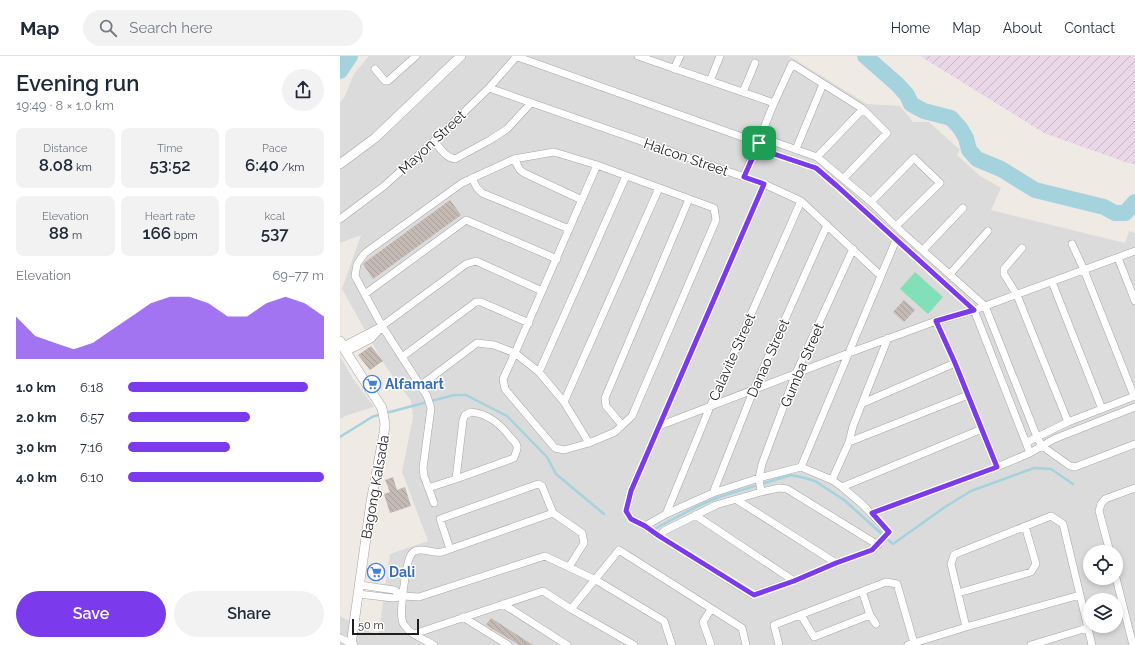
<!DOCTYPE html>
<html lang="en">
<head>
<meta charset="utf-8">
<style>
  body { margin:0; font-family:Raleway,sans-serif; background:#f2f2f3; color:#1f2937; height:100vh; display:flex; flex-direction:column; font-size:15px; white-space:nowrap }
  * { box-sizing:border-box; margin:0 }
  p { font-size:13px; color:#747a83 }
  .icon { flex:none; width:22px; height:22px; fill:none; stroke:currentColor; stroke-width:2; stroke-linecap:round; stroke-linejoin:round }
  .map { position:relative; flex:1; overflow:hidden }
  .sheet { display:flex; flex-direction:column; background:#fff; width:340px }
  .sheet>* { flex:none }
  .buttons { position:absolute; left:743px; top:489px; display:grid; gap:8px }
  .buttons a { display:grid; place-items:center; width:40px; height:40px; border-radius:50%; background:#fff; box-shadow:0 2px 6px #0003; font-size:20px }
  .scale { position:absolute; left:12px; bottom:10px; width:67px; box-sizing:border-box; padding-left:4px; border:2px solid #1e1e1e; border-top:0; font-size:11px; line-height:14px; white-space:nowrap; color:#1e1e1e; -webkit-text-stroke:3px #fff; paint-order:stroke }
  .pin { position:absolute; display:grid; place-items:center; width:34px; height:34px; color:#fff; margin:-17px; border-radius:8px; box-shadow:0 2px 6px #0006 }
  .round { display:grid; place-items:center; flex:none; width:42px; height:42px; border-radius:21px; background:#f2f2f3 }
  .headline { display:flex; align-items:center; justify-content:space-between; height:68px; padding:0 16px }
  h1 { font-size:22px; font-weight:600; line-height:30px }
  .figures { display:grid; grid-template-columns:repeat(3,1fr); gap:6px; height:68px; padding:4px 16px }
  .figures div { display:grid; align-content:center; border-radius:8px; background:#f2f2f3; text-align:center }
  .figures b { font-size:17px; font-weight:600 }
  .figures small { font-size:11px; font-weight:400 }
  .figures p { font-size:11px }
  .chart { height:112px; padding:8px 16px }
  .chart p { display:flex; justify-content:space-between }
  .chart svg { width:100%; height:72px; margin-top:4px; fill:#7c3aed; opacity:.7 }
  .button { display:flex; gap:8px; margin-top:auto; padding:8px 16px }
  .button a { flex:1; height:46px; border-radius:24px; background:#7c3aed; color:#fff; font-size:16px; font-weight:600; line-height:46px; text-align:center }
  .button a+a { background:#f2f2f3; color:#1f2937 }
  ul { padding:0 16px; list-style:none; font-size:13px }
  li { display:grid; grid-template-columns:64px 48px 1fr; align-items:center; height:30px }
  li i { height:10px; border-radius:5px; background:#7c3aed }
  header { display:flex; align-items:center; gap:24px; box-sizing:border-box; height:56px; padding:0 20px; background:#fff; border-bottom:1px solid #e0e1e3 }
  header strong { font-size:19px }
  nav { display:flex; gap:22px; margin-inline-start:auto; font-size:14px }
  .search { width:280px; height:36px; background:#f2f2f3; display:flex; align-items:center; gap:10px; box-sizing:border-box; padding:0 14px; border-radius:22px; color:#747a83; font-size:15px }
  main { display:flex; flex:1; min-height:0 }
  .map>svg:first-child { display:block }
  .residential { fill:#dcdbdb; fill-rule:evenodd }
  .industrial { fill:url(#industrial-furrows) }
  .pitch { fill:#81e0b7 }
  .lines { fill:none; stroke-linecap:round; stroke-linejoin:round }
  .stream { stroke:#a4d3de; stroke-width:2.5 }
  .river { stroke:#a4d3de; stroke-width:16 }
  .building { fill:url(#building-back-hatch) }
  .minor-casing { stroke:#a5a5a5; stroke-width:8 }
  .tertiary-casing { stroke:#a5a5a5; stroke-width:10 }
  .minor { stroke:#fff; stroke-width:7 }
  .tertiary { stroke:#fff; stroke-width:9 }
  .route-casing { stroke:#fff; stroke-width:8 }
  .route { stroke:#7c3aed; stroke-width:5 }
  .labels { text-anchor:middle; stroke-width:3; stroke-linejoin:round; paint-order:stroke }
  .street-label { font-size:14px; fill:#1e1e1e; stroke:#fff }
  .shop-label { font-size:14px; font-weight:bold; fill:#366cbe; stroke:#fff; text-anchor:start }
</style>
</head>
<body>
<header>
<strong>Map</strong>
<div class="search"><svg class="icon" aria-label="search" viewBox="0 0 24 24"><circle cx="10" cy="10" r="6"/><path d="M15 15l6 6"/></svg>Search here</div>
<nav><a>Home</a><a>Map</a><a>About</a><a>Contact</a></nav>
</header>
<main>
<section class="sheet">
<div class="headline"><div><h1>Evening run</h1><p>19:49 · 8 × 1.0 km</p></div><a class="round"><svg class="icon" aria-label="share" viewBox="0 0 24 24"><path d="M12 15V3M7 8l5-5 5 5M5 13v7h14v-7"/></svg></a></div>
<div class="figures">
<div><p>Distance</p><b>8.08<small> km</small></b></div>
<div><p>Time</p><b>53:52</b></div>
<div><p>Pace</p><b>6:40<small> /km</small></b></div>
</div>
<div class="figures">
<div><p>Elevation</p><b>88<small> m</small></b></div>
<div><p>Heart rate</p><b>166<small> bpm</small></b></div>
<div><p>kcal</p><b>537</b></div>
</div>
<div class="chart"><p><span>Elevation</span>69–77 m</p>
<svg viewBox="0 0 160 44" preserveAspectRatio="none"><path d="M0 44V18L10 30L20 34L30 38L40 34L50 26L60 18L70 10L80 6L90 6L100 10L110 18L120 18L130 10L140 6L150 10L160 18V44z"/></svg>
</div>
<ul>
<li><b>1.0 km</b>6:18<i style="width:92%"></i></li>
<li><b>2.0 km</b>6:57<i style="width:62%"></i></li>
<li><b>3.0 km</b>7:16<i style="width:52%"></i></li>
<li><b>4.0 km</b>6:10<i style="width:100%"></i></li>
</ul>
<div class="button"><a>Save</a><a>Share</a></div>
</section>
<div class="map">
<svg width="795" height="589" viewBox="0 0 795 589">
  <defs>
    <pattern id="industrial-furrows" width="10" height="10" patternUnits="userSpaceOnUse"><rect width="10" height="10" fill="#e9d6e6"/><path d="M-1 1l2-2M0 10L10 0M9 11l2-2" fill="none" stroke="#c7b7c5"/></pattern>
    <pattern id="building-back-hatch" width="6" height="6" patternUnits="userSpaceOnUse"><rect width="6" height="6" fill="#c4bab3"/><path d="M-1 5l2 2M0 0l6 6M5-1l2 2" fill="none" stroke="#a89f9a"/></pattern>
  </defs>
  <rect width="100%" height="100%" fill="#efebe4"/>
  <!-- residential -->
  <path class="residential" d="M29 0H449L527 48 560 50 573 66H589L620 94 617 99 639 119 661 132 651 154 785 187 789 175 795 177V589H0V560L38 580 50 498 88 485 62 416 73 361 71 345 44 308 2 233 21 179 0 187V46L4 42 14 18ZM750 496H776V522H750ZM750 544H776V570H750Z
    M0 300 12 321 34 351 5 360 0 363Z"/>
  <!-- industrial -->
  <path class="industrial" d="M580 0H795V108L788 107 704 77Z"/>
  <!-- pitch -->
  <path class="pitch" d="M575 216 603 241 588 258 560 233Z"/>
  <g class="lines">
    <!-- stream -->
    <path class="stream" d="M46 357 114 339H126L167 360 207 401 216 418 264 458
      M0 381 32 361 41 358
      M316 472 358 450 379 441 451 419 465 422 475 425 504 444 553 488 605 451 631 435 694 412 711 413 733 428"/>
    <!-- river -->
    <path class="river" d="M525 0 557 28 567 39 571 48 584 55 611 62 620 72 626 82 629 94 637 103 661 113 695 134 764 151 775 157H785L795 146
      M0 15 10 0"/>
  </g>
  <!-- building -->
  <path class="building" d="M110 144 121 159 33 223 23 208 24 207Z
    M564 244 575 254 564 266 553 256Z
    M31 290 43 305 30 314 18 299Z
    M53 421 57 434 65 431 71 450 50 457 44 438 50 436 45 424Z
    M151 562 193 589H179L146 569Z"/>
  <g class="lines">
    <defs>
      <path id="minor" d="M175 0 419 87 425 95 476 112 497 129 634 254 690 397
        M298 0 434 47
        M35 13 45 25H48L76 0
        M334 13 340 0
        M370 25 380 0
        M149 32 424 128 461 145 541 220
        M403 36 415 7
        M94 85C100 92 106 102 115 103L150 84 167 73 191 47
        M419 87 429 84 477 101 531 146 563 177 645 250 697 381 702 390 714 383 795 351
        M456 93 483 28
        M477 101 523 53
        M174 103 180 114 184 117 242 144
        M404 121 434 47 452 8 523 53 547 77 504 122
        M132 122 137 132 142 137 229 173
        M531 146 574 102 600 127 556 170
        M0 163 44 130 94 85 149 32 177 0
        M732 188 744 214 794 340
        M682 192 664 213V218L677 239 728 366
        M583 194 623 152
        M778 202 795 245
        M610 218 648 175
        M712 226 762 353
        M25 238 126 164 217 203
        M548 282 513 370 509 386 628 339
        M3 290 42 270 126 208 136 205 202 235
        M6 296 31 283 41 272
        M62 301 136 246H141L189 267
        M199 316 286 120
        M80 330 137 287 154 289 175 297 199 316 224 346 249 387
        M224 346 319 132
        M523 347 615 307
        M131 356C149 358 160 368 171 382 173 384 176 387 177 390 178 394 175 398 174 402L116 423 123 364 125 359Z
        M282 369 266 350 265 342 349 143
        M319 370 509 297 596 265 629 256 795 195
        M687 386 728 366 795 340
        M461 411 556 184
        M657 411 690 397 702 390 730 410 735 411 795 388
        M492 424 509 386
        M502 431 642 373
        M88 432 116 423
        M421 436 419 422 422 408 456 317 513 193
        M373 437 414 333 487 169
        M397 444 496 507
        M94 447 84 420 83 412 91 352 87 340 42 270 15 220 17 208 25 197 122 127 174 103 214 96 257 109 374 152 376 164 292 360 275 376 249 387 224 394 215 392 165 333 163 323 175 297 257 109
        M532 457 657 411 615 307 596 265
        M326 458 370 351 461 145
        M355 459 454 525
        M305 470 326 458 373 437 419 422 461 411 492 424 502 431 522 448 549 476 532 494 496 507 454 525 413 539 319 480 305 470 291 463 286 455 291 435 424 128
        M319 480 324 475 376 449 421 436 439 432 447 433 538 489
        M110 493 100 463 198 428 202 430 213 457 242 477 244 487 229 511
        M770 496 759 455 761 448 765 443 795 432
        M776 522 793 589
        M20 529 54 534 63 540
        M522 535 530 559
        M618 537 691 516 696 508 685 470
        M18 538 53 542 63 540 79 541 205 500 256 524 324 565 332 589
        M163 548 227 589
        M231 553 279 494 402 572 406 589
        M461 559 474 581 530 559 536 568
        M123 561 168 589
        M626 571 740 539
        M74 578 203 535 231 553 294 589
        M0 582 14 589
        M574 587 626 571 611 508 614 499 618 497 711 460 723 468 752 589
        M94 589C85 584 71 579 66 571 64 569 62 565 62 563 60 554 66 506 71 499 71 498 74 495 75 495 83 491 92 498 102 496L213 457
        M371 589 363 566 371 553
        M439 589 434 569 546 526 557 528 574 587 568 589
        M691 589 747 572"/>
      <path id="tertiary" d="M0 108 35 82 121 0
        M0 285 6 296 42 352 45 368 44 377 31 446 11 589"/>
    </defs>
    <!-- minor casing -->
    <use href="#minor" class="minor-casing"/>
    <!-- tertiary casing -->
    <use href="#tertiary" class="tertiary-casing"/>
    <!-- minor -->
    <use href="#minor" class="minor"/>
    <!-- tertiary -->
    <use href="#tertiary" class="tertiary"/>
  </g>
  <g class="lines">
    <defs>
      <path id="route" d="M419 87 425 95 476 112 497 130 634 254 596 265 615 307 657 411 532 457 549 476 532 494 496 507 454 525 414 539 319 480 305 470 291 463 286 455 291 435 424 128 404 121Z"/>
    </defs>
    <!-- route casing -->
    <use href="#route" class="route-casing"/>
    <!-- route -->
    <use href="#route" class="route"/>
  </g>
  <!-- icons -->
  <defs>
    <symbol id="supermarket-ring" viewBox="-11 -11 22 22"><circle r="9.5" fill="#fff" stroke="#3f7fe0" stroke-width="1.5"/><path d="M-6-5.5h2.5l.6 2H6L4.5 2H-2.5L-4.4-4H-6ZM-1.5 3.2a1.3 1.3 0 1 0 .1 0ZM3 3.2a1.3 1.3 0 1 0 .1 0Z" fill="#3f7fe0"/></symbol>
  </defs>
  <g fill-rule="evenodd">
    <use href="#supermarket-ring" x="22" y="318" width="20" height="20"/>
    <use href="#supermarket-ring" x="26" y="506" width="20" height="20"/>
  </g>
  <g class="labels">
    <!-- street labels -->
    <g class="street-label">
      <text transform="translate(92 86) rotate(-43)" y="5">Mayon Street</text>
      <text transform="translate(346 101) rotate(19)" y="5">Halcon Street</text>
      <text transform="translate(392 301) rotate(-66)" y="5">Calavite Street</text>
      <text transform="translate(428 302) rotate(-66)" y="5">Danao Street</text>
      <text transform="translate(462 309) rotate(-67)" y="5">Gumba Street</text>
      <text transform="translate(35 431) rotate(-80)" y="5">Bagong Kalsada</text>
    </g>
    <!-- shop labels -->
    <g class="shop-label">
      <text x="45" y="333">Alfamart</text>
      <text x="49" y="521">Dali</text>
    </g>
  </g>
</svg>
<div class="buttons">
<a><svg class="icon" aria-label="locate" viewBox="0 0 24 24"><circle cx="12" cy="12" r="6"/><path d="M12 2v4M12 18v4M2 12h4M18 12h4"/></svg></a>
<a><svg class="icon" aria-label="layers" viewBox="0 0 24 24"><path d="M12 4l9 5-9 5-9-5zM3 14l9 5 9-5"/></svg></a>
</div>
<div class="scale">50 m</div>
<div class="pin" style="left:419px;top:87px;background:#1e9e55"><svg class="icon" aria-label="arrive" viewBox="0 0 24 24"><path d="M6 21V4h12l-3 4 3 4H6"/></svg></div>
</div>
</main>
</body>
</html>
